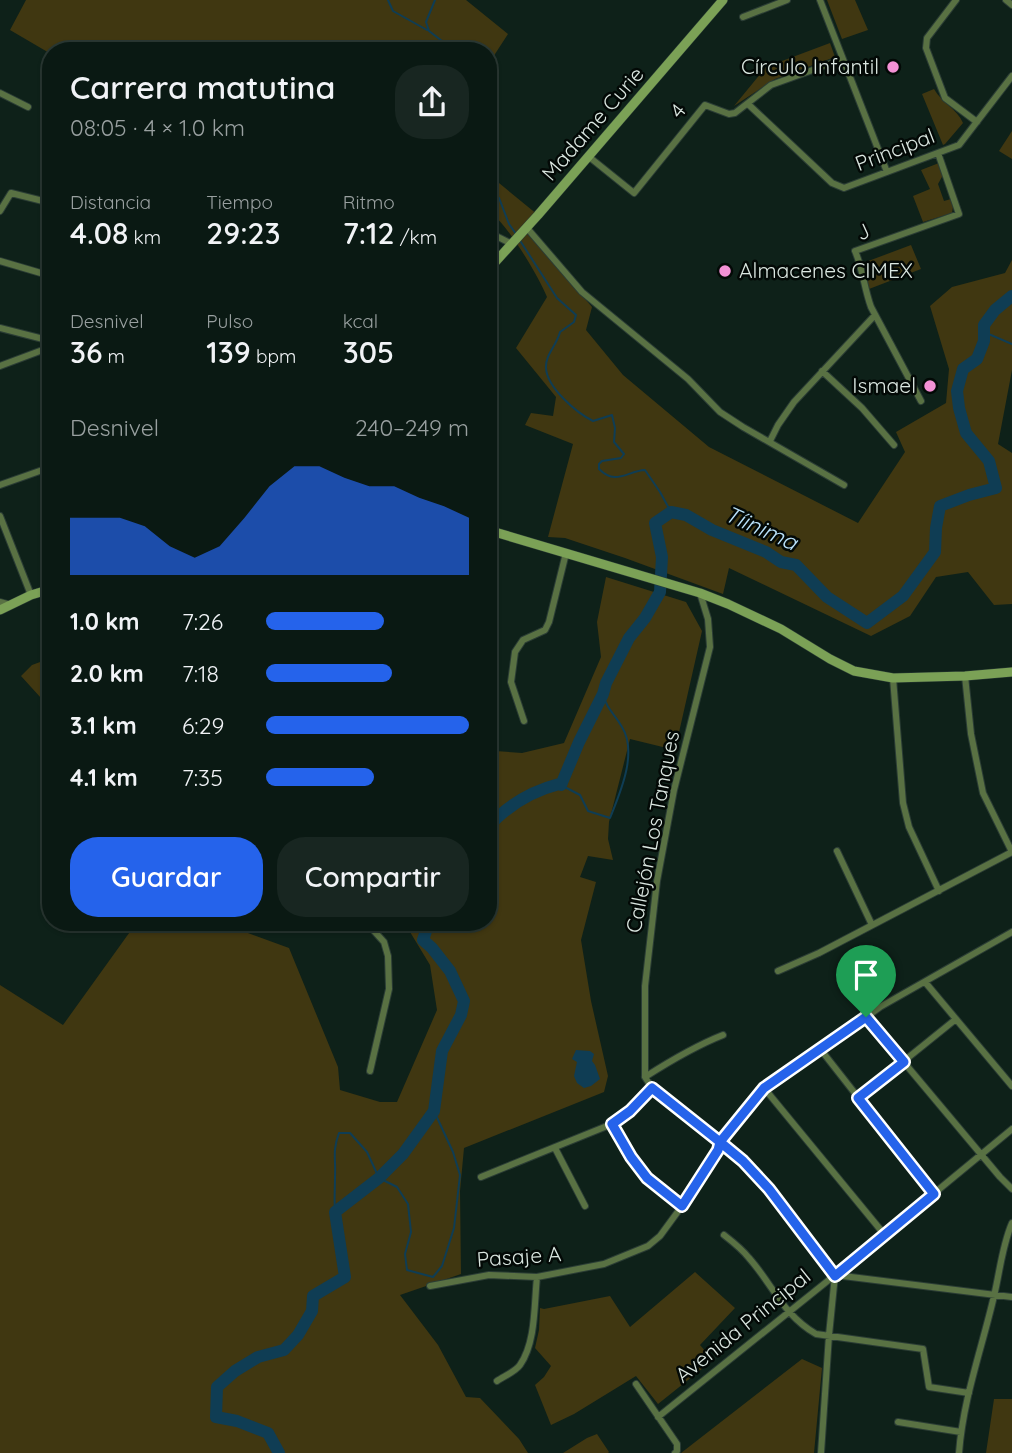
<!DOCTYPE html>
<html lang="es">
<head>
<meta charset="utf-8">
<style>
  body { margin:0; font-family:Quicksand,sans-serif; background:#182621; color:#f1f3f6; height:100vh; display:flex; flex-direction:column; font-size:26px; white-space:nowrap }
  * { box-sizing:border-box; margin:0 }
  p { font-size:23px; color:#99a0a0 }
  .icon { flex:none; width:38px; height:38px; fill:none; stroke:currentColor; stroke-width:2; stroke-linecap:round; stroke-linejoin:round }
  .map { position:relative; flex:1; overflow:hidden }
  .panel { position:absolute; left:42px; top:42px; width:455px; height:889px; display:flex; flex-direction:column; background:#0a1913; border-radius:28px; box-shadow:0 2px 5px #0004,0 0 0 2px #2a3833 }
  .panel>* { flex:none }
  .pin { position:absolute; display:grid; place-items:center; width:60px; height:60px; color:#fff; margin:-72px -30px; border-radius:50% 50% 50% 0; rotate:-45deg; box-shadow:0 0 7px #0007 }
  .pin .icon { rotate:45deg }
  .round { display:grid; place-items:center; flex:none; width:74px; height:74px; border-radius:28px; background:#182621 }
  .overview { display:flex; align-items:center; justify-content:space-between; height:119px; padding:0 28px }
  h1 { font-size:32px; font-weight:600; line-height:52px }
  .stats { display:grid; grid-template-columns:repeat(3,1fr); gap:10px; height:119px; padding:7px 28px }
  .stats div { display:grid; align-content:center }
  .stats b { font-size:30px; font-weight:600 }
  .stats small { font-size:19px; font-weight:400 }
  .stats p { font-size:19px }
  .chart { height:196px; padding:14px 28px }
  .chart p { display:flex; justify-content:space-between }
  .chart svg { width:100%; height:126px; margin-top:7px; fill:#2563eb; opacity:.7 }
  .cta { display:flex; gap:14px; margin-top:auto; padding:14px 28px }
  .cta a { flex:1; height:80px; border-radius:28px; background:#2563eb; color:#fff; font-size:28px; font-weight:600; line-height:80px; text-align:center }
  .cta a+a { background:#182621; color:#f1f3f6 }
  ul { padding:0 28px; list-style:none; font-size:23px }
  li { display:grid; grid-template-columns:112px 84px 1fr; align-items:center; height:52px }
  li i { height:18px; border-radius:9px; background:#2563eb }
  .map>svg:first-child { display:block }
  .green { fill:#403711 }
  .water { fill:#0f3d54 }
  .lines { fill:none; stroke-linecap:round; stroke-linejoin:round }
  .stream { stroke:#0f3d54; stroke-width:2 }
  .river { stroke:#0f3d54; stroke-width:12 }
  .minor-casing { stroke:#2b3d35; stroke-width:8 }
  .secondary-casing { stroke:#2b3d35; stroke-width:10 }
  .minor { stroke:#597143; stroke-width:6 }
  .secondary { stroke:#7ba156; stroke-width:9 }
  .route-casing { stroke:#fff; stroke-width:14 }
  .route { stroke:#2563eb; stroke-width:9 }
  .poi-dot { fill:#f391d5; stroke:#030906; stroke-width:2.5 }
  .labels { text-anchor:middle; stroke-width:5; stroke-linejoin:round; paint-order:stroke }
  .poi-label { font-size:21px; fill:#dbe7e1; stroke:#030906; text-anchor:end }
  .street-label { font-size:21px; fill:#dbe7e1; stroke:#030906 }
  .water-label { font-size:23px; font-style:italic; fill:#bae2fa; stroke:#030906 }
</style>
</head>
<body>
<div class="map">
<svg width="1012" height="1453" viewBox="0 0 1012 1453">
  <rect width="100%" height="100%" fill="#0e2119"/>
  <!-- green -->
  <path class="green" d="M26 0H466L508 34 495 54 488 80V51H51V54L10 30Z
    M827 0H855L868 30 842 39Z
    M830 43 835 57 775 79 734 106 766 67Z
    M934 89C942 103 957 109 963 123L945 144 943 145 922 94Z
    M1012 131V159L999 151Z
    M939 163 943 175 938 184 944 201 951 199 953 207 952 213 923 222 913 196 930 189 921 170Z
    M488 174 538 215 526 231 592 307 586 330 623 375 709 447 858 523 905 452 896 432 946 403 949 369 930 306 952 287 1005 273 1012 260V370L998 444 1012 453V604L994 605 968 572 936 577 910 616 871 636 729 568 723 594 625 558 565 538 548 537 573 444 525 425 531 413 553 416 556 397 516 348 547 297C539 277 506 221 488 211Z
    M911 245 921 269 869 289 863 263Z
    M606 577 686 602 702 631 675 750 630 739 609 822 608 839 613 860 588 856 580 877 596 882 581 940 591 1001 608 1076 604 1092 464 1148 460 1191 461 1274 400 1295 438 1345 466 1397 480 1398 519 1439 528 1453H0V985L63 1025 137 922H218L289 948 338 1067 340 1090 380 1102H397L437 1010 430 965 404 922H488V740L495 751 522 753 564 743 601 657 597 622Z
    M51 658V709L21 676 32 665Z
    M695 1272 735 1308 700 1345 713 1360 658 1404 636 1376 574 1414 551 1425 535 1385 544 1377 551 1366 535 1348 539 1330 540 1308 544 1309 610 1296 630 1327Z
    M802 1359 822 1368 814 1453H681Z
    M994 1399H1012V1453H986Z
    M597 1434 609 1452 608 1453H563L587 1438Z"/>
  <!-- water -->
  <path class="water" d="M576 1050 590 1051 594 1054 592 1061 595 1065 600 1079 591 1086 584 1088 577 1083 574 1076 577 1062 572 1059Z"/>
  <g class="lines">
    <!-- stream -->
    <path class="stream" d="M388 0 393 11 427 30
      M435 0 426 22 429 31 455 51
      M488 195 499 198 509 224 516 234
      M519 239 557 298 576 315 574 322 560 332C557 345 545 355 546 368 547 388 577 413 593 421L612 415 615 428 614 442 624 454 621 458 602 461 599 464V469C616 486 627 471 645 470L660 492 671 512
      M984 332 1012 344
      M561 785 580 795 588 811 610 818C620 793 638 753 622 727 614 713 607 710 603 694
      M335 1212C334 1200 335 1189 335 1177 336 1158 332 1152 339 1133H350L367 1152 379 1178 397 1187 408 1204 411 1232 405 1254 407 1270 433 1277 442 1266 454 1228 460 1175 453 1152 434 1111"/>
    <!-- river -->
    <path class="river" d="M488 827C507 806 532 791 559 784L561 785 579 742 603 694 606 683 629 638 645 618 660 592 662 557 655 523 671 512 686 515 712 530 766 552 781 562 796 565 827 597 867 623 903 596 935 552 936 528 940 506 969 495 996 488 989 461 966 433 959 408 957 391 963 369 977 359 984 341V325L995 310 1012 296
      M279 1453 268 1433 237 1421 216 1417 217 1387 235 1371 258 1357 284 1350 298 1335 312 1311 313 1296 345 1277 335 1212 379 1178 403 1154 434 1111 442 1051 461 1015 464 1001 450 971 432 948 423 940 429 922"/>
    <defs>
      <path id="minor" d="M820 0 887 172
        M956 0 927 38 926 48 945 98 977 122
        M1006 0 1012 5
        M743 17 787 0
        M0 93 28 107
        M748 104 832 183 844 188 959 145 1012 76
        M588 156 634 193 705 105 729 114 735 113 771 85 843 59
        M0 211 11 193 51 203
        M527 228 582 292 688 379 720 412 743 427 844 485
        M488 232 512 244
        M0 261 51 276
        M51 327C48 338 47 345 51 356
        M0 328 51 341
        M0 366 48 348
        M822 371 862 408 894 445
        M921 401 871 307C864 288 863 269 855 251L959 214 938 153
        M770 441 778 425 794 402 875 315
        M0 485 51 467
        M0 516 31 595
        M700 593 708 619 710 647 674 790 657 881 645 986V1077L652 1088C692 1120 736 1150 770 1190 793 1217 814 1247 835 1275
        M0 602 11 605
        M965 676 971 734 983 793 1012 852
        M893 678 903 803 909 827 939 891
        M524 721 511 682 515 652 523 640 545 630 549 622 566 553
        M837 851 872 925
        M366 922 384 942 388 956 389 989 370 1071
        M778 971 819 953 1012 852
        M925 982 1012 1086
        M866 1017 1000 1177 1012 1189
        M821 1050 934 1194
        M645 1077C670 1061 695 1046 723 1035
        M764 1088 884 1234
        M858 1098 956 1019
        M612 1124 631 1157 647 1178 682 1206
        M555 1148 585 1206
        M481 1177 612 1124 630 1111 652 1088
        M724 1235C733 1242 742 1249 749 1258 773 1285 783 1315 816 1334L923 1349 929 1387 969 1393
        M835 1275 1012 1297
        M430 1286 489 1275 537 1277 604 1264 648 1246 660 1236 682 1206 718 1150 720 1142 764 1088 821 1050 880 1007 1012 932
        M497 1381C504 1376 515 1372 520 1365 536 1342 534 1305 537 1277
        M636 1384 677 1444V1451L675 1453
        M658 1417 835 1275 1012 1129
        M898 1422 961 1432
        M821 1453 829 1335 835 1275
        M959 1453C963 1399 982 1348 994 1296 1000 1271 1002 1246 1012 1223"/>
      <path id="secondary" d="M488 270 538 215 723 0
        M488 530 700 593 728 604 781 629 830 659 854 671 893 678 965 676 1012 672
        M0 610 31 595 51 589"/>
    </defs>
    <!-- minor casing -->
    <use href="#minor" class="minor-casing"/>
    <!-- secondary casing -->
    <use href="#secondary" class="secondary-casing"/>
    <!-- minor -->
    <use href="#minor" class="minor"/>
    <!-- secondary -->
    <use href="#secondary" class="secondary"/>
  </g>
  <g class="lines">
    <defs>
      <path id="route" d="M866 1017 764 1088 720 1142 652 1088 630 1111 612 1124 631 1157 647 1178 682 1206 718 1150 720 1142 743 1161 769 1189 835 1276 934 1194 858 1098 904 1062 866 1017"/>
    </defs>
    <!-- route casing -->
    <use href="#route" class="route-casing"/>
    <!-- route -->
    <use href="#route" class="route"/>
  </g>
  <!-- markers -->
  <g class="poi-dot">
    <circle cx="893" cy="67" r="7"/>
    <circle cx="725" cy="271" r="7"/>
    <circle cx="930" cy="386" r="7"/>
  </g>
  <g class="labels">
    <!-- poi labels -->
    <g class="poi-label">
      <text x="879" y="74">Círculo Infantil</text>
      <text x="739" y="278" text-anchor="start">Almacenes CIMEX</text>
      <text x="916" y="393">Ismael</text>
    </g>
    <!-- street labels -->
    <g class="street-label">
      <text transform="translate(678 111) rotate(-51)" y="7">4</text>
      <text transform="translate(593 124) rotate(-49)" y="7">Madame Curie</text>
      <text transform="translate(895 150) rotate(-21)" y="7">Principal</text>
      <text transform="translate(863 232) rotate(-25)" y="7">J</text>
      <text transform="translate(653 832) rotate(-79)" y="7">Callejón Los Tanques</text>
      <text transform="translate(519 1257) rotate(-4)" y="7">Pasaje A</text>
      <text transform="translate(743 1326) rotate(-39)" y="7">Avenida Principal</text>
    </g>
    <!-- water labels -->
    <g class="water-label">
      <text transform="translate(761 528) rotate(24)" y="8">Tíinima</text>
    </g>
  </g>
</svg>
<div class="pin" style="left:866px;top:1017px;background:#1e9e55"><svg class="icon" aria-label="arrive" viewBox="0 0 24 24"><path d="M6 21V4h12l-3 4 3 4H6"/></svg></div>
<section class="panel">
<div class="overview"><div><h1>Carrera matutina</h1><p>08:05 · 4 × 1.0 km</p></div><a class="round"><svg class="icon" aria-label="share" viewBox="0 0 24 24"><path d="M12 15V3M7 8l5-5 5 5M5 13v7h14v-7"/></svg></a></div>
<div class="stats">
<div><p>Distancia</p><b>4.08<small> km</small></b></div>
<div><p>Tiempo</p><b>29:23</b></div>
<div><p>Ritmo</p><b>7:12<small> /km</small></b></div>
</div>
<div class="stats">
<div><p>Desnivel</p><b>36<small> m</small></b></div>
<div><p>Pulso</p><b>139<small> bpm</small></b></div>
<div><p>kcal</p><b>305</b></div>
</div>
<div class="chart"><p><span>Desnivel</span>240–249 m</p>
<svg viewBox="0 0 160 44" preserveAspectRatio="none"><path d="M0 44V24L10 24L20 24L30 27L40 34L50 38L60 34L70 24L80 13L90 6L100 6L110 10L120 13L130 13L140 17L150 20L160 24V44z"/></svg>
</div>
<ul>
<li><b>1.0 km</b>7:26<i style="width:58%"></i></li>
<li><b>2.0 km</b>7:18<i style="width:62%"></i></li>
<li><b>3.1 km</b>6:29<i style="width:100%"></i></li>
<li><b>4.1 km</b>7:35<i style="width:53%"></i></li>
</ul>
<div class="cta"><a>Guardar</a><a>Compartir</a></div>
</section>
</div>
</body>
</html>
